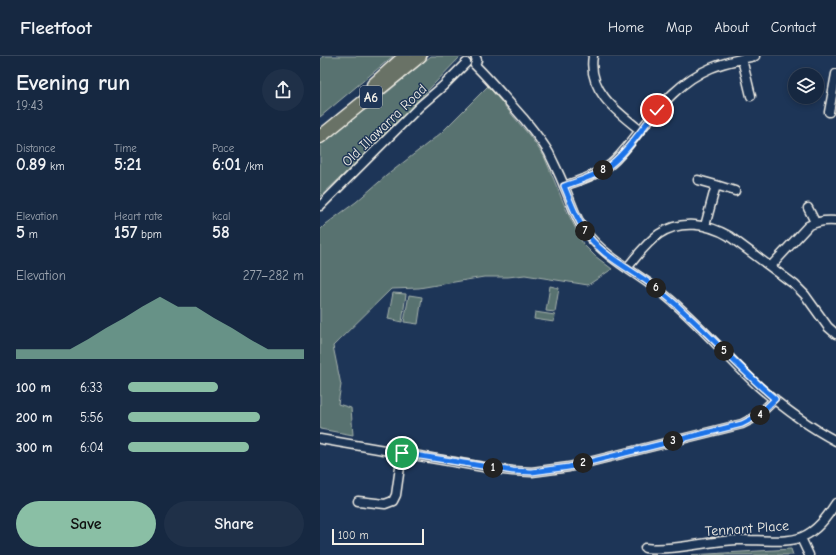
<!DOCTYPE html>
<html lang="en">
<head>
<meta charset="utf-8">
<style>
  body { margin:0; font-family:"Comic Neue",sans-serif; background:#1f3048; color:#f1f3f6; height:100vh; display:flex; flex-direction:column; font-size:15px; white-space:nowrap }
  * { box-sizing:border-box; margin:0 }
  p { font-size:13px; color:#9ea6b1 }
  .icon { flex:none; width:22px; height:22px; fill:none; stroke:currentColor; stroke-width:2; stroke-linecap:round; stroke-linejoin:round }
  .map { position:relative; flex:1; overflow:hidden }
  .panel { display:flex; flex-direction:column; background:#162841; width:320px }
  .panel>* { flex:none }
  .fabs { position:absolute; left:468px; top:12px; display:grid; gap:8px }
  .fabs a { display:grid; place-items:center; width:36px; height:36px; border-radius:50%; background:#162841; box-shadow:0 2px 6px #0003,0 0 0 1px #35445a; font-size:20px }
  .scale { position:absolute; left:12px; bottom:10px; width:92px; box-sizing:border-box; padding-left:4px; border:2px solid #f4f1e8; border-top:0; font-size:11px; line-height:14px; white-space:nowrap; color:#f4f1e8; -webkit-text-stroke:3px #1d3557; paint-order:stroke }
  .pin { position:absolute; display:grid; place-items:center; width:34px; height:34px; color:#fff; margin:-17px; border:2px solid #fff; border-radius:50%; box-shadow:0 1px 4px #0007 }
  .km { position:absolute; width:20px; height:20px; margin:-10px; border-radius:50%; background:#222; color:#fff; font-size:11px; line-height:20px; text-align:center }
  .round { display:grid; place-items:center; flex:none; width:42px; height:42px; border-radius:21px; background:#1f3048 }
  .overview { display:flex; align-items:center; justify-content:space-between; height:68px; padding:0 16px }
  h1 { font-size:22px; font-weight:700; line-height:30px }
  .stats { display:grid; grid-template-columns:repeat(3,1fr); gap:6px; height:68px; padding:4px 16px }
  .stats div { display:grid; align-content:center }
  .stats b { font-size:17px; font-weight:700 }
  .stats small { font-size:11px; font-weight:400 }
  .stats p { font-size:11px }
  .chart { height:112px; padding:8px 16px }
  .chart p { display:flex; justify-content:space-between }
  .chart svg { width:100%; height:72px; margin-top:4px; fill:#8abfa5; opacity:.7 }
  .action { display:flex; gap:8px; margin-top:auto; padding:8px 16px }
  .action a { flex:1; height:46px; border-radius:24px; background:#8abfa5; color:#111; font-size:16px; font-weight:700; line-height:46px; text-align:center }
  .action a+a { background:#1f3048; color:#f1f3f6 }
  ul { padding:0 16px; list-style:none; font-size:13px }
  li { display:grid; grid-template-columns:64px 48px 1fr; align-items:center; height:30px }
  li i { height:10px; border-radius:5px; background:#8abfa5 }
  header { display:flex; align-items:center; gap:24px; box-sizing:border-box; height:56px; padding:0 20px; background:#162841; border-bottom:1px solid #35445a }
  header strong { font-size:19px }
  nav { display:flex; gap:22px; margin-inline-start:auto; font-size:14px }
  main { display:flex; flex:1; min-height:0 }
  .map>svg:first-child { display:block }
  .green { fill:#58726f; stroke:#a6b2ac }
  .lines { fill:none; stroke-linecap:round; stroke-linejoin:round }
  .minor-casing { stroke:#f4f1e8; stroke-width:11 }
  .highway-casing { stroke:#f4f1e8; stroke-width:15 }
  .minor { stroke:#1d3557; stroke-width:8 }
  .highway { stroke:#697266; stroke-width:12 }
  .route-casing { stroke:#fff; stroke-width:8 }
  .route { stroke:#1a73e8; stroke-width:5 }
  .labels { text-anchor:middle; stroke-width:3; stroke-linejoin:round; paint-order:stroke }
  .shield { fill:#1d3557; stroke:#b4b9bc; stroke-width:1 }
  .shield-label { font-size:13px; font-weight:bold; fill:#f4f1e8 }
  .street-label { font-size:14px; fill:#f4f1e8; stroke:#1d3557 }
</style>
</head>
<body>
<header>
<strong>Fleetfoot</strong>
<nav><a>Home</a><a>Map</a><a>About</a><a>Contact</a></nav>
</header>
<main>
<section class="panel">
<div class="overview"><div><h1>Evening run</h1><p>19:43</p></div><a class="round"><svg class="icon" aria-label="share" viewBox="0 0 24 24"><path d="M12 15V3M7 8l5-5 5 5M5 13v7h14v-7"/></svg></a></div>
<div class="stats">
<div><p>Distance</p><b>0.89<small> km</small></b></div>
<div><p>Time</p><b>5:21</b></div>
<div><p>Pace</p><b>6:01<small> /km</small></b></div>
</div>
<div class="stats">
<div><p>Elevation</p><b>5<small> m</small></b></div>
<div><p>Heart rate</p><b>157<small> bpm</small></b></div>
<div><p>kcal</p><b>58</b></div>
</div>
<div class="chart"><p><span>Elevation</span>277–282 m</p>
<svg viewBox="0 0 160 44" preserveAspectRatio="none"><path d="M0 44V38L10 38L20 38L30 38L40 32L50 25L60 19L70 12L80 6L90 12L100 12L110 19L120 25L130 32L140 38L150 38L160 38V44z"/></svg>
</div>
<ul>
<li><b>100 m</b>6:33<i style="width:51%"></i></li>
<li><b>200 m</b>5:56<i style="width:75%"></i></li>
<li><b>300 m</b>6:04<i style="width:69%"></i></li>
</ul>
<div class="action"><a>Save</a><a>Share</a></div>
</section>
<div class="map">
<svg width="516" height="499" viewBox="0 0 516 499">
  <rect width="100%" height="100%" fill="#1d3557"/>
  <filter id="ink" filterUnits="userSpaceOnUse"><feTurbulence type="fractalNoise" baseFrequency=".025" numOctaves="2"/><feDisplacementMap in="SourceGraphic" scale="8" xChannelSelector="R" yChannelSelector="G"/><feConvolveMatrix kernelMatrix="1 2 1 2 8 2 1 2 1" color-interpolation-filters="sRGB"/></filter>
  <g filter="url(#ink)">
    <!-- green -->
    <path class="green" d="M3 0H73L0 61V4Z
      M111 0H141L62 82 0 141V86L34 59 47 53Z
      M168 30 209 79 224 100 246 153 263 188 275 200 292 213 268 229 205 219 188 221H164L99 232 71 233 13 290 21 329 18 348 31 352 33 379 0 373V174L6 168 36 146 66 120 121 77Z
      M230 230 239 232 235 256 226 255Z
      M73 237 86 238 82 266 68 263Z
      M89 239 102 241 98 268 84 266Z
      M215 256 235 259 234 266 214 263Z
      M471 493 473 499H372Z"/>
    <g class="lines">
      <defs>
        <path id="minor" d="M273 0C267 34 297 56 320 74
          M422 3 431 40
          M155 9C172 26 188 45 204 63 213 74 222 85 229 97 234 108 240 119 244 130 251 145 255 161 264 174 286 203 319 218 346 240 379 267 406 300 437 329 461 350 487 370 516 385
          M155 9 157 4 155 0
          M509 56 516 18
          M378 124 396 129 385 170
          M396 129 415 135
          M244 130C261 124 277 119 291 108 303 98 312 84 323 71 342 48 362 24 391 12 405 6 420 3 435 0
          M0 150 100 50 123 30 146 7
          M488 152 495 166
          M451 210 488 170C497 165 505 164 516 165
          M307 212C317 200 326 187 339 178 361 163 388 168 409 180L475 229 485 239 508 271 516 278
          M0 383 175 413 193 415 212 416 249 411 422 368C436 362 444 354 455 343
          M38 445 65 448 73 445 76 439 82 397
          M481 482 489 499
          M325 492C356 495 386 485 417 484 435 483 466 488 482 481 497 475 507 461 516 447"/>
        <path id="highway" d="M53 29 85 0
          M0 81 100 0"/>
      </defs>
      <!-- minor casing -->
      <use href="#minor" class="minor-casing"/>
      <!-- highway casing -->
      <use href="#highway" class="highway-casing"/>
      <!-- minor -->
      <use href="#minor" class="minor"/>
      <!-- highway -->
      <use href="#highway" class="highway"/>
    </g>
  </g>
  <g class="lines" filter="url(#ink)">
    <defs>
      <path id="route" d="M82 397 193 415 212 416 249 411 422 368C436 362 444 354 455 343 423 316 396 285 365 257 353 245 339 234 325 224 303 209 277 196 263 172 255 159 250 144 244 130 258 125 273 121 285 113 306 98 321 74 337 54"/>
    </defs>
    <!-- route casing -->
    <use href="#route" class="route-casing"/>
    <!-- route -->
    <use href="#route" class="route"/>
  </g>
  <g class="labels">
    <!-- shield labels -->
    <rect class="shield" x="40" y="30" width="22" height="22" rx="3"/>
    <g class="shield-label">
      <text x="51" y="46">A6</text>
    </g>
    <!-- street labels -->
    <g class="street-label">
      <text transform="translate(64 69) rotate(-44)" y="5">Old Illawarra Road</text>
      <text transform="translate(427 472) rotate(-4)" y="5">Tennant Place</text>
    </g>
  </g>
</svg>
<div class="fabs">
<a><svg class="icon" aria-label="layers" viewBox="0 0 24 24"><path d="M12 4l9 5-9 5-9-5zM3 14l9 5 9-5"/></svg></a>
</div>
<div class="scale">100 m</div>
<div class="pin" style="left:82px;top:397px;background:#1e9e55"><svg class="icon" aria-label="arrive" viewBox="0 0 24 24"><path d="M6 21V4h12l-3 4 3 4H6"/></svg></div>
<div class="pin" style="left:337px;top:54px;background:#d93025"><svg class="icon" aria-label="check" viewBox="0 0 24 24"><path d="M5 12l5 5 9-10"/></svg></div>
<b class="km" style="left:173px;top:412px">1</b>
<b class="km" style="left:263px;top:407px">2</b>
<b class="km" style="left:353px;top:385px">3</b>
<b class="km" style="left:440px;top:359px">4</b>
<b class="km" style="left:404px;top:295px">5</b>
<b class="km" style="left:336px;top:232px">6</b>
<b class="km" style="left:265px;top:175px">7</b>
<b class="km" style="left:283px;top:114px">8</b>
</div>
</main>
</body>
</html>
